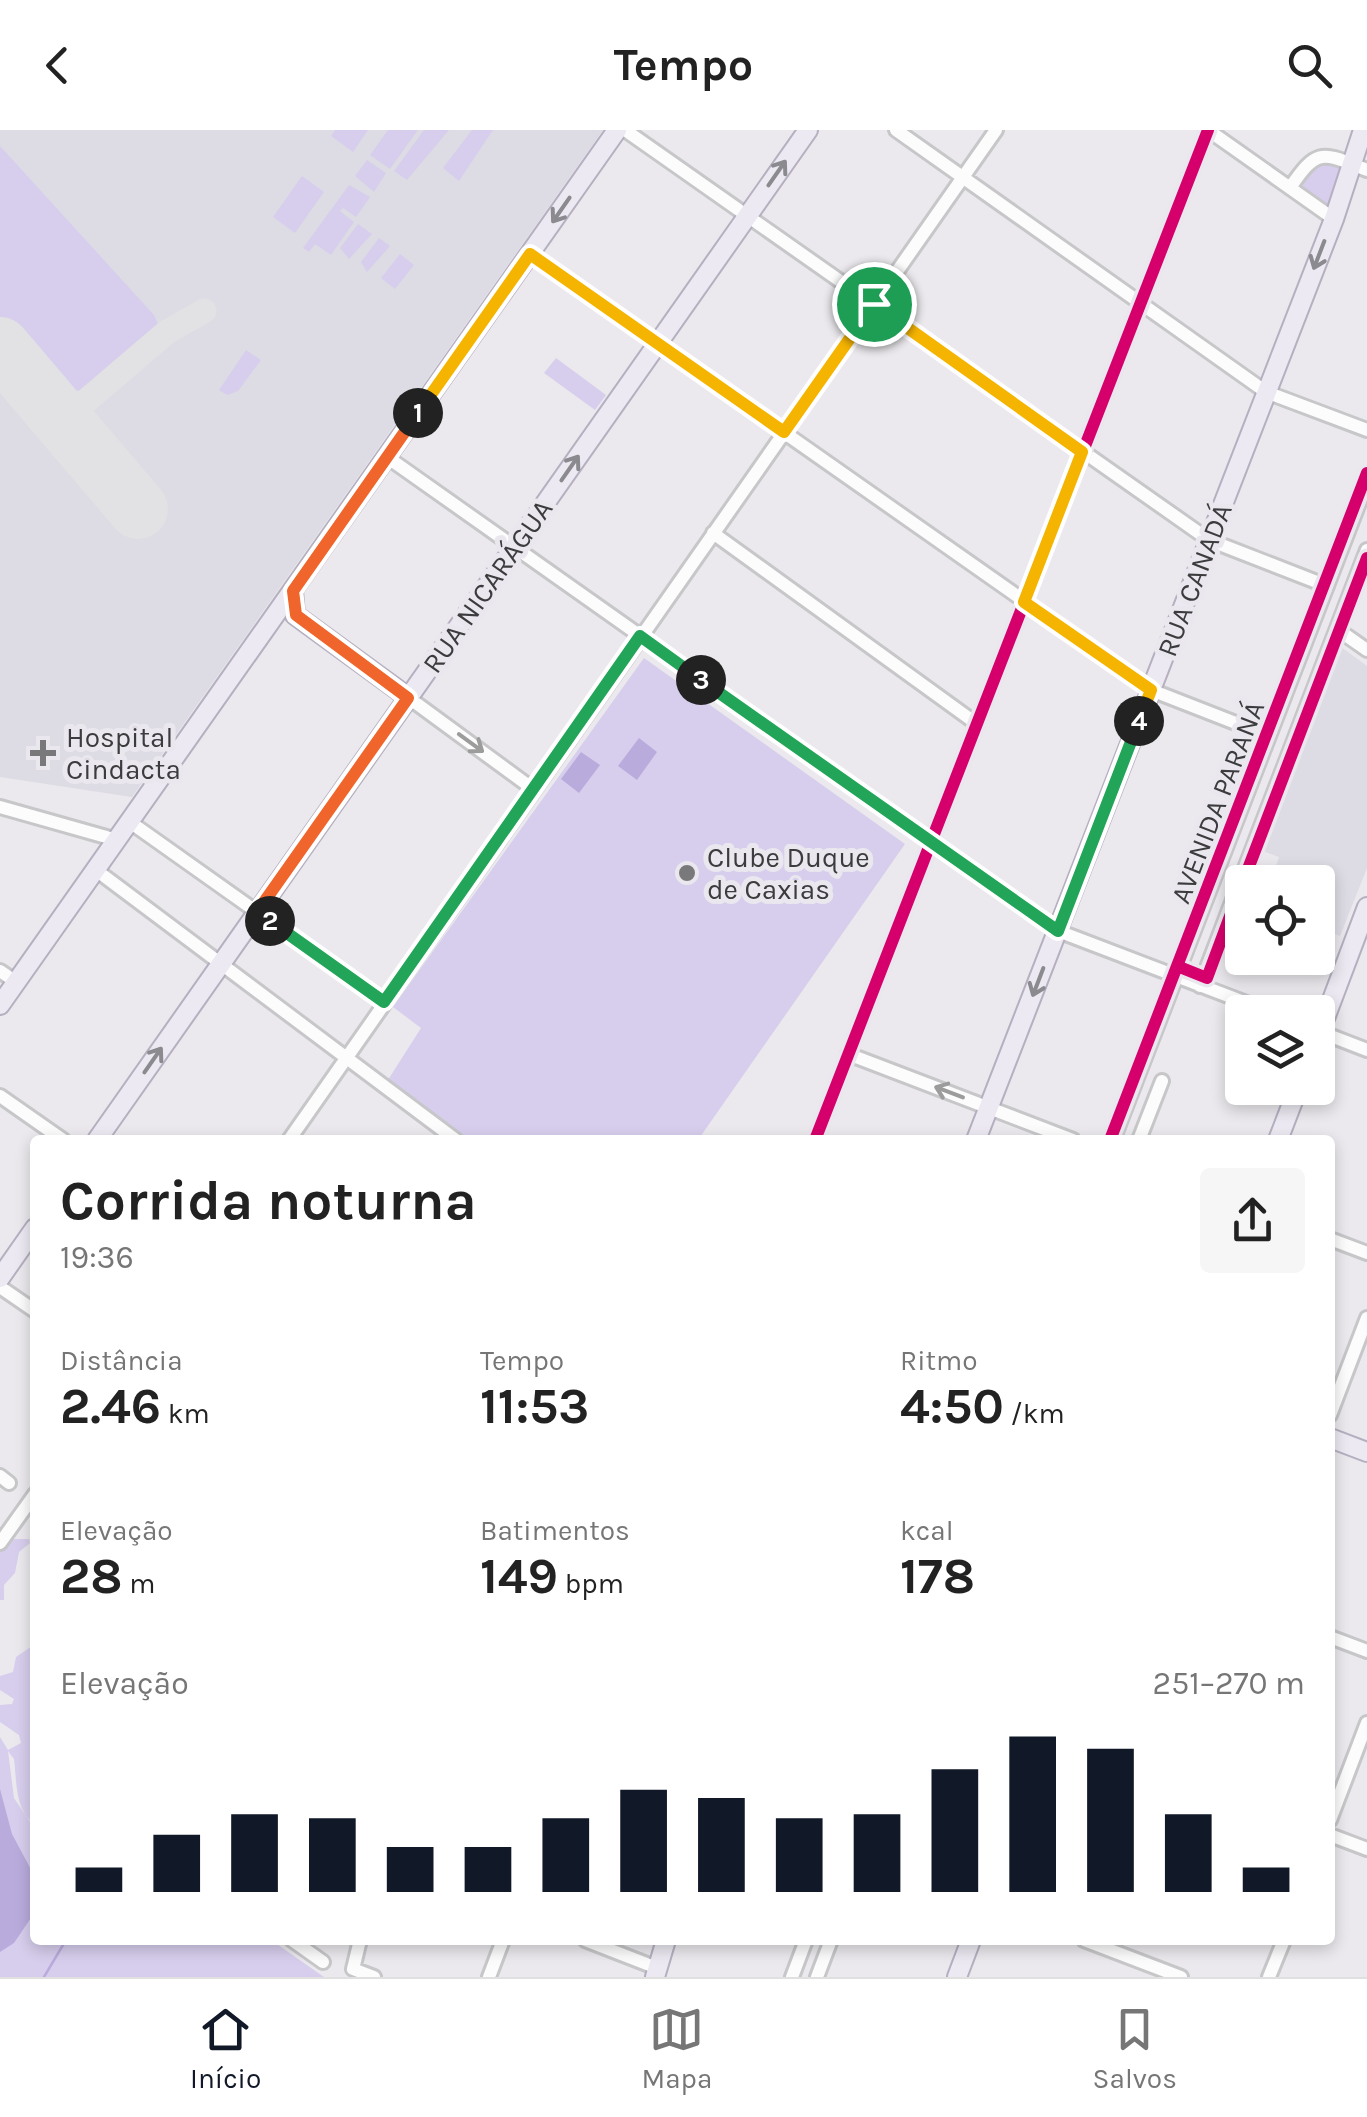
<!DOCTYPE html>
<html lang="pt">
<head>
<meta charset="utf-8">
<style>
  body { margin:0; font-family:Karla,sans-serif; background:#f6f6f6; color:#222; height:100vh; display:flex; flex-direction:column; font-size:38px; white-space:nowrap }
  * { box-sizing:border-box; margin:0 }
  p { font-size:32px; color:#767676 }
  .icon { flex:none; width:55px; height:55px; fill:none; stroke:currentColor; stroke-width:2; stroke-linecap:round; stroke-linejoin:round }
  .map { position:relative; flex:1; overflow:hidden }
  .sheet { position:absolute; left:30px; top:1005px; width:1305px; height:810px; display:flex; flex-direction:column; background:#fff; border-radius:10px; box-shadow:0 5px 15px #0003 }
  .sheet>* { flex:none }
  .controls { position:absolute; left:1225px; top:735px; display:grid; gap:20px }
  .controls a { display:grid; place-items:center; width:110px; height:110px; border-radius:10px; background:#fff; box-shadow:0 5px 15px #0003; font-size:50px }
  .pin { position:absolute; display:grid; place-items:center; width:85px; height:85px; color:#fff; margin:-42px; border:5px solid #fff; border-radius:50%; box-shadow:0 2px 10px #0007 }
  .km { position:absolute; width:50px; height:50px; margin:-25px; border-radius:50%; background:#222; color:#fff; font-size:28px; line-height:50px; text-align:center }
  .round { display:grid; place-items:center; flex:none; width:105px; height:105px; border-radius:10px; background:#f6f6f6 }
  .summary { display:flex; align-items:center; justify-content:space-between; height:170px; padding:0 30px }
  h1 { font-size:55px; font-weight:700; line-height:75px }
  .figures { display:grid; grid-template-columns:repeat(3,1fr); gap:15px; height:170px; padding:10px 30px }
  .figures div { display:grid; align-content:center }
  .figures b { font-size:50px; font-weight:700 }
  .figures small { font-size:28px; font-weight:400 }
  .figures p { font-size:28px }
  .chart { height:280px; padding:20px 30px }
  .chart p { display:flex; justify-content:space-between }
  .chart svg { width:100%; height:180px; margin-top:10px; stroke:#111827; stroke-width:6 }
  header { display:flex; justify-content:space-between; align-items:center; height:130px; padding:0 30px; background:#fff; font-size:45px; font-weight:700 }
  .menu { display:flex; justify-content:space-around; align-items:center; height:140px; border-top:2px solid #e0e0e0; background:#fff; font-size:28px; color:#767676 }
  .menu a { display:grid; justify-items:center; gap:5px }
  .menu .on { color:#111827 }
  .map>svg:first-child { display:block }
  .built { fill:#dddbe4 }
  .green { fill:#d7ceed }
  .water { fill:#b9abdc }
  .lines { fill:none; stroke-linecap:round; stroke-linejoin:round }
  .stream { stroke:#b9abdc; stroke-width:2.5 }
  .taxiway { stroke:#e2e2e4; stroke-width:25 }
  .runway { stroke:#e2e2e4; stroke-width:60 }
  .minor-casing { stroke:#c7c6c9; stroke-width:18 }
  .major-casing { stroke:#b5afc0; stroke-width:22 }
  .minor { stroke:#fcfcfc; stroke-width:12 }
  .major { stroke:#ece9f2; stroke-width:18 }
  .cycleway-casing { stroke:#eae8ee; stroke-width:19 }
  .cycleway { stroke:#d6006c; stroke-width:12 }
  .oneway { stroke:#8b8a8f }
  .oneway2 { stroke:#9c9c9d }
  .split-1-casing { stroke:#fff; stroke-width:20 }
  .split-2-casing { stroke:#fff; stroke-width:20 }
  .split-3-casing { stroke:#fff; stroke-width:20 }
  .split-4-casing { stroke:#fff; stroke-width:20 }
  .split-5-casing { stroke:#fff; stroke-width:20 }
  .split-1 { stroke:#f5b400; stroke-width:12 }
  .split-2 { stroke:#f0652b; stroke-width:12 }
  .split-3 { stroke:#22a559; stroke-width:12 }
  .split-4 { stroke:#22a559; stroke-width:12 }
  .split-5 { stroke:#f5b400; stroke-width:12 }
  .poi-dot { fill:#79797b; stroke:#eae8ee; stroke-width:4 }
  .labels { text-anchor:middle; stroke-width:10; stroke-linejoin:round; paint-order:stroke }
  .street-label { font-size:28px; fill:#3c3c3e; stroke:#eae8ee }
  .poi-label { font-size:28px; fill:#3c3c3e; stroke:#eae8ee; text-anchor:start }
</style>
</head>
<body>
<header><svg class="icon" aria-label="back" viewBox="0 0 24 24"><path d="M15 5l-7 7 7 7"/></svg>Tempo<svg class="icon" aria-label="search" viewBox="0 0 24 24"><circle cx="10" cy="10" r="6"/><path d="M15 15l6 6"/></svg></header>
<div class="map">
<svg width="1367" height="1847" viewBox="0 0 1367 1847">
  <rect width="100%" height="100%" fill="#ebe9ed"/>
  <!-- built -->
  <path class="built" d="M0 0H603L132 667 0 647Z
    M1337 514 1367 536V738L1340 806 1318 798V752L1271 751 1279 727 1257 719Z"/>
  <!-- green -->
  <path class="green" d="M335 0H368L353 22 331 6Z
    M388 0H418L390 39 370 25Z
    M424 0H449L407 50 394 41Z
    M472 0H493L459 51 443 38Z
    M0 16 154 185 159 197 82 270 71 272 0 190Z
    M1321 29 1342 35 1326 79 1296 58 1306 40Z
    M367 30 386 43 374 62 355 46Z
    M302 46 324 62 295 103 273 87Z
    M349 55 370 67 356 87 343 78 340 81 354 92 331 125 315 114 309 122 303 118Z
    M358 94 372 104 349 129 340 118Z
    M379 108 390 116 367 142 361 132Z
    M400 124 414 135 395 159 381 148Z
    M246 220 261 230 238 261 227 265 219 260Z
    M556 228 606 265 595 280 544 243Z
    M644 528 905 714 698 1010H471L386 953 421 898 393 877Z
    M14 1409H29L30 1413 19 1422 15 1443 4 1455V1470H0V1421Z
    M35 1514V1694C14 1680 17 1650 14 1629L8 1621 14 1668 35 1699V1810H271L324 1847H0V1607L8 1620 21 1613 19 1605 0 1592V1575L12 1574 14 1569 0 1560V1546L13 1542 16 1527Z"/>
  <!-- water -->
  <path class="water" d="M639 608 657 622 637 650 618 636Z
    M581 622 600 635 579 663 561 649Z
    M0 1659 12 1704 35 1747V1782L14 1813 0 1822Z"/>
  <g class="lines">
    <!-- stream -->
    <path class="stream" d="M44 1847 66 1810"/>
    <!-- taxiway -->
    <path class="taxiway" d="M48 271 64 277 85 272 167 202 204 181"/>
    <!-- runway -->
    <path class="runway" d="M0 217 138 379"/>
    <defs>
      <path id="minor" d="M625 0 1209 410 1327 456
        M896 0 1266 262 1367 300
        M1208 0 1334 89
        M1290 58C1318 16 1323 23 1367 40
        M530 124 1151 560 1269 606
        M387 327 1058 801 1270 882
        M713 403 977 594
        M1337 499 1367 520
        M409 568 533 659
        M0 677 117 710
        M130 692 384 872
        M96 740 456 1010
        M0 841 16 852
        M1200 856 1367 420
        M1318 901 1367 920
        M848 924 1073 1010
        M0 966 63 1010
        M289 1010 996 0
        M815 1010 1208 0
        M1113 1010 1367 352
        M1139 1010 1162 951
        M1330 1109 1367 1123
        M0 1157 35 1181
        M1330 1285 1367 1188
        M0 1346 9 1353
        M0 1413 35 1364
        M1330 1507 1367 1521
        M1330 1690 1367 1593
        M1330 1705 1367 1719
        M292 1810 323 1832
        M360 1810 353 1839 374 1847
        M585 1810 657 1838
        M1084 1810 1181 1847
        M489 1847 503 1810
        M792 1847 806 1810
        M817 1847 831 1810
        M1269 1847 1284 1810"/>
      <path id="major" d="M293 461 295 485 409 568
        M0 875 617 0
        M1318 907 1367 777
        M97 1010 808 0
        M976 1010 1334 89 1363 0
        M1278 1010 1298 958
        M0 1148 35 1098
        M1330 1308 1367 1322
        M655 1847 666 1810
        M957 1847 971 1810"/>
    </defs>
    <!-- minor casing -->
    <use href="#minor" class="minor-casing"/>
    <!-- major casing -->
    <use href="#major" class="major-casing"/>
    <!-- minor -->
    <use href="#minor" class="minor"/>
    <!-- major -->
    <use href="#major" class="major"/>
    <defs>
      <path id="cycleway" d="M1243 752 1367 428
        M1177 836 1207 848 1242 754
        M815 1010 1208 0
        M1110 1010 1367 343"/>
    </defs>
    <!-- cycleway casing -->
    <use href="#cycleway" class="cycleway-casing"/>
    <!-- cycleway -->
    <use href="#cycleway" class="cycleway"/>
  </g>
  <!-- one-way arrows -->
  <defs><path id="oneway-shaft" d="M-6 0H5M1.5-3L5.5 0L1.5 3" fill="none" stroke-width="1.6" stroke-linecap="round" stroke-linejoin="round" transform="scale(2.5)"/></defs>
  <g class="oneway">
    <use href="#oneway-shaft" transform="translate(777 43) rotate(-55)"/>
    <use href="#oneway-shaft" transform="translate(561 80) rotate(125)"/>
    <use href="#oneway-shaft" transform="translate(1319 125) rotate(111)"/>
    <use href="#oneway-shaft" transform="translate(570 338) rotate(-55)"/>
    <use href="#oneway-shaft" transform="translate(1038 852) rotate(111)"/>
    <use href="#oneway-shaft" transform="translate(153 930) rotate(-55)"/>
  </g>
  <g class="oneway2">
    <use href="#oneway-shaft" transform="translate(471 613) rotate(36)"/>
    <use href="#oneway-shaft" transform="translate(949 962) rotate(-159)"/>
  </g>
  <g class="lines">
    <defs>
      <path id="split-1" d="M418 283 530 124 784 302 874 174"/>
      <path id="split-2" d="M270 791 257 782 408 568 296 485 293 461 418 283"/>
      <path id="split-3" d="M270 791 384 872 640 506 701 550"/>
      <path id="split-4" d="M701 550 1058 801 1139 591"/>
      <path id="split-5" d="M874 174 1082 322 1024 472 1151 560 1139 591"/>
    </defs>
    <!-- split-1 casing -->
    <use href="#split-1" class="split-1-casing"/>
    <!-- split-2 casing -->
    <use href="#split-2" class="split-2-casing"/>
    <!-- split-3 casing -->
    <use href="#split-3" class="split-3-casing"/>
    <!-- split-4 casing -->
    <use href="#split-4" class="split-4-casing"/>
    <!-- split-5 casing -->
    <use href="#split-5" class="split-5-casing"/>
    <!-- split-1 -->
    <use href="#split-1" class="split-1"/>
    <!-- split-2 -->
    <use href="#split-2" class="split-2"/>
    <!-- split-3 -->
    <use href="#split-3" class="split-3"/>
    <!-- split-4 -->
    <use href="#split-4" class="split-4"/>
    <!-- split-5 -->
    <use href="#split-5" class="split-5"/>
  </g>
  <!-- markers -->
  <g class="poi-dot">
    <path d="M38 608h10v10h10v10h-10v10h-10v-10h-10v-10h10z"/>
    <circle cx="687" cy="743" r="10"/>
  </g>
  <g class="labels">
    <!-- street labels -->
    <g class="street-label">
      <text transform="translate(1194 450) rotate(-69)" y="10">RUA CANADÁ</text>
      <text transform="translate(487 456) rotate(-55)" y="10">RUA NICARÁGUA</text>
      <text transform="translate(1217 672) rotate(-69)" y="10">AVENIDA PARANÁ</text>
    </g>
    <!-- poi labels -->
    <g class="poi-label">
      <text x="66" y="617">Hospital<tspan x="66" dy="32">Cindacta</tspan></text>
      <text x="707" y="737">Clube Duque<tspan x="707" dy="32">de Caxias</tspan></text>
    </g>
  </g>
</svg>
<div class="controls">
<a><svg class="icon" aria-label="locate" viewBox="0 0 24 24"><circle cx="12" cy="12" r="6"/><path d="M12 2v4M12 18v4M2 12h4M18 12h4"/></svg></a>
<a><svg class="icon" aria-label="layers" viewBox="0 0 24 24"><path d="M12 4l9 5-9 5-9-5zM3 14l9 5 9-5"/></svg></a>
</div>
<div class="pin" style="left:874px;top:174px;background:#1e9e55"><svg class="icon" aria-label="arrive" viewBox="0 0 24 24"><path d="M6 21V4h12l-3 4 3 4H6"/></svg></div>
<b class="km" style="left:418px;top:283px">1</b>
<b class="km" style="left:270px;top:791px">2</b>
<b class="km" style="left:701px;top:550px">3</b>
<b class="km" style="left:1139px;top:591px">4</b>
<section class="sheet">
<div class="summary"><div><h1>Corrida noturna</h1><p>19:36</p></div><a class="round"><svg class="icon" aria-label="share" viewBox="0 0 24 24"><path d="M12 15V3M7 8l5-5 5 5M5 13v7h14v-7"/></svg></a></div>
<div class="figures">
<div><p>Distância</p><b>2.46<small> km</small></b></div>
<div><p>Tempo</p><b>11:53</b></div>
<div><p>Ritmo</p><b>4:50<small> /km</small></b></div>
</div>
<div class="figures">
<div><p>Elevação</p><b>28<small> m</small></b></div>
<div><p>Batimentos</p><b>149<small> bpm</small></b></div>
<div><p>kcal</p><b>178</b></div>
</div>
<div class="chart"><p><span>Elevação</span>251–270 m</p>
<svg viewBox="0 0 160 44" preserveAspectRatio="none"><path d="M5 44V38M15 44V30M25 44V25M35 44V26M45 44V33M55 44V33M65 44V26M75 44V19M85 44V21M95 44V26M105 44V25M115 44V14M125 44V6M135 44V9M145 44V25M155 44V38"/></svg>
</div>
</section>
</div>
<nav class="menu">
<a class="on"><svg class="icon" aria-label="home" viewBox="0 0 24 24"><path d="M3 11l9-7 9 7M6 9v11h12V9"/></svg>Início</a>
<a><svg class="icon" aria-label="map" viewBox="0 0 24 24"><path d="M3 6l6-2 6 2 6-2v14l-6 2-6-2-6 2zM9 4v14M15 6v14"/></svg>Mapa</a>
<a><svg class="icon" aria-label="saved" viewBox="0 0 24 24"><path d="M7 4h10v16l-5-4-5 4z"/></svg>Salvos</a>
</nav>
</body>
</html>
